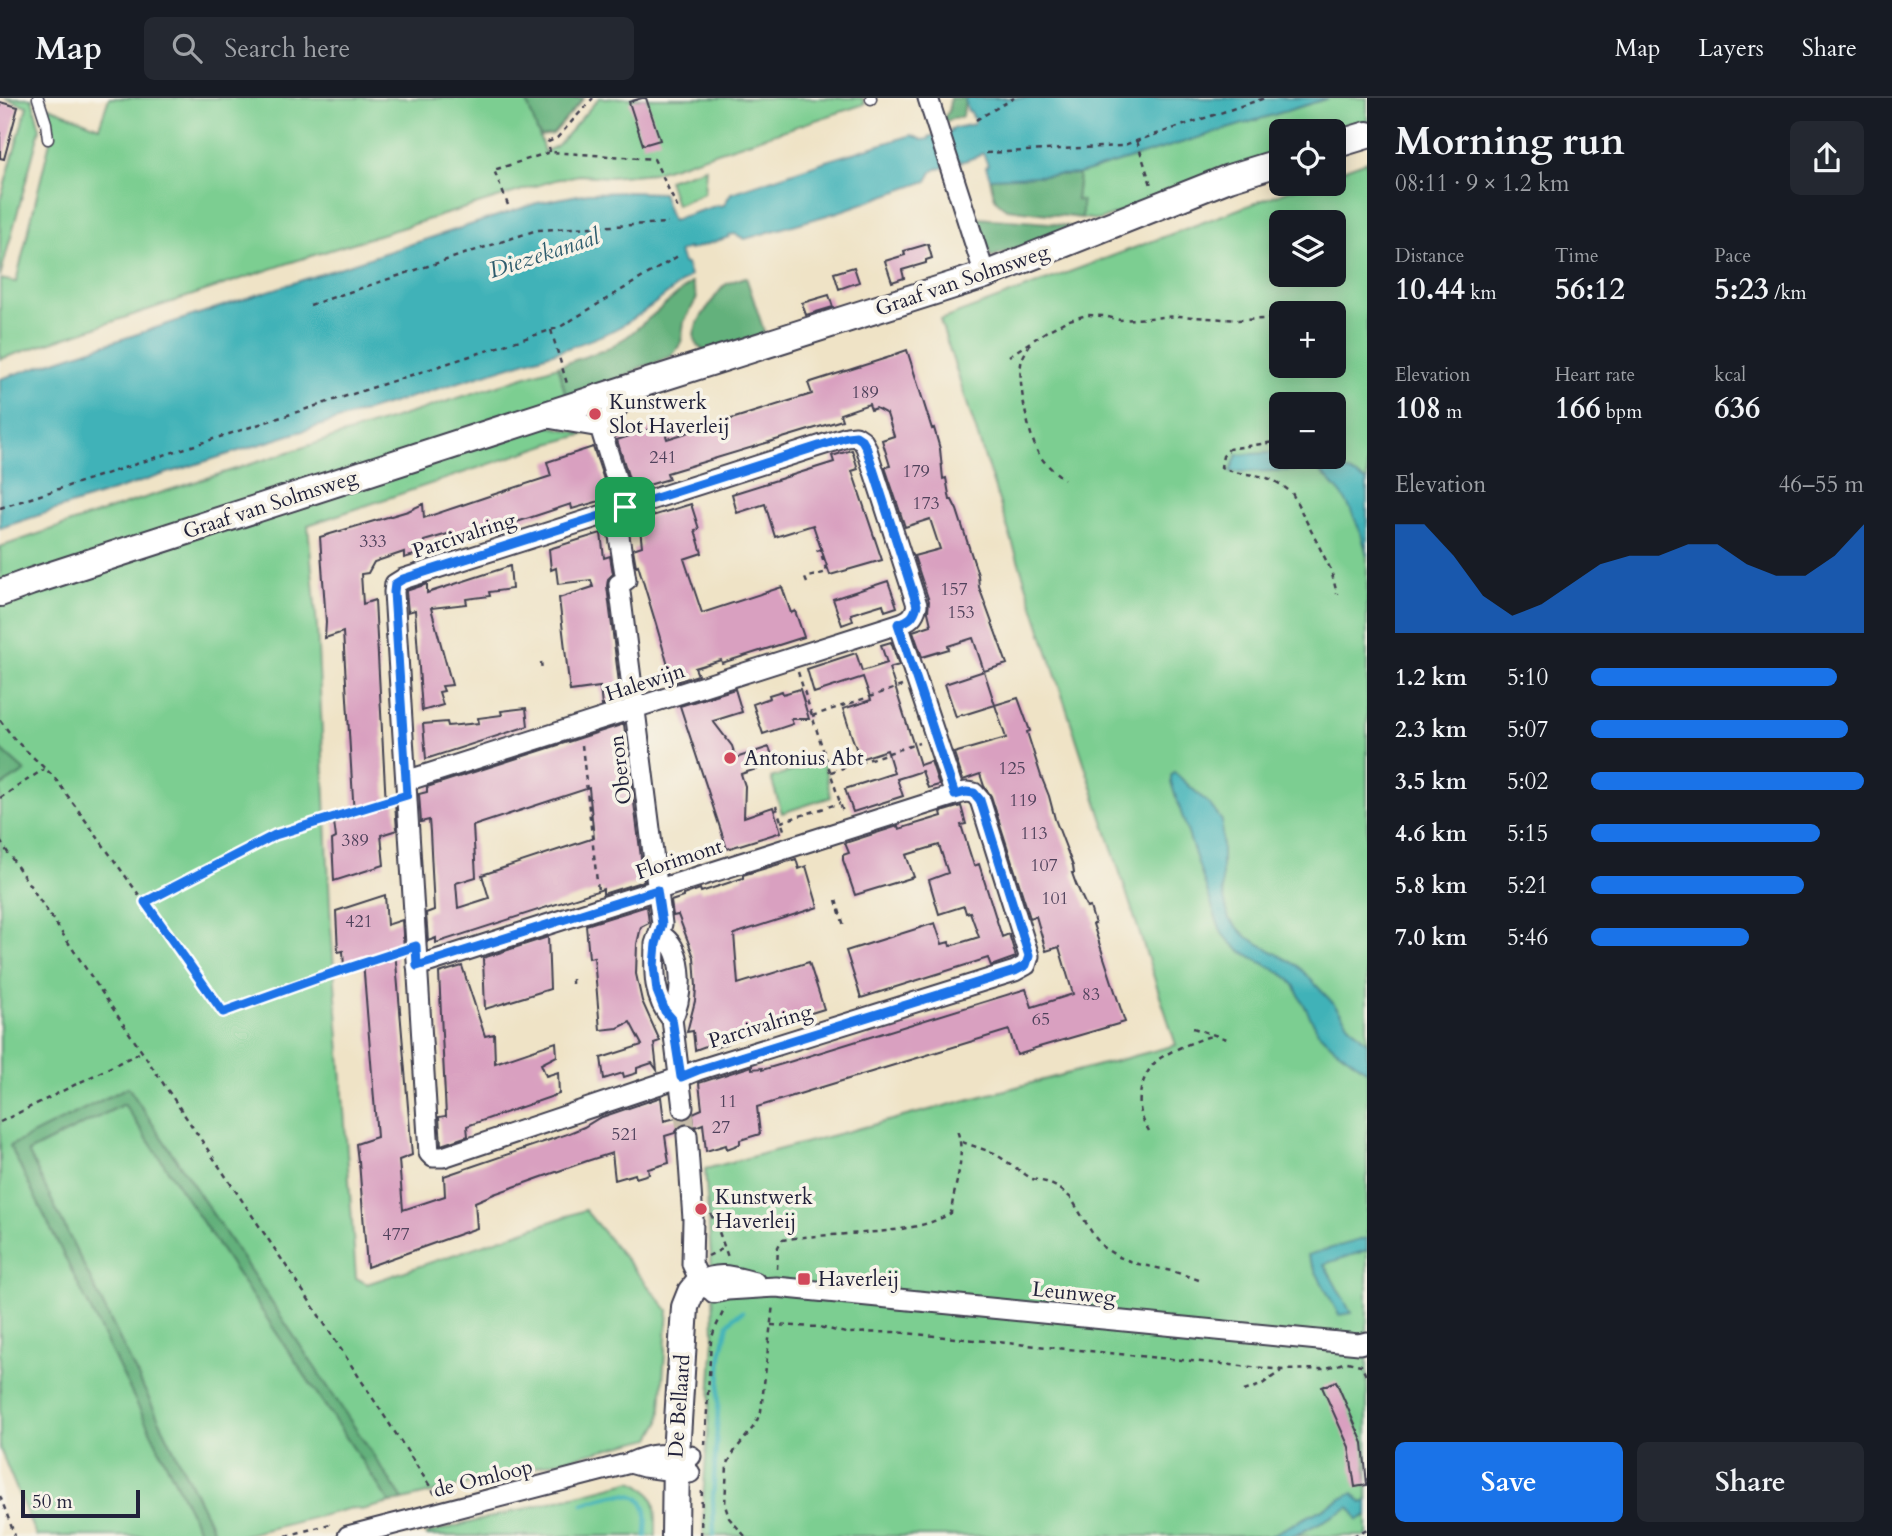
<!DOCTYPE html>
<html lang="en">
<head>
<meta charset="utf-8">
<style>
  body { margin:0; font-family:Cardo,serif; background:#242831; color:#f1f3f6; height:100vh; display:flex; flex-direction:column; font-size:26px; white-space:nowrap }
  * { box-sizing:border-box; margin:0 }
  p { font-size:23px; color:#9ea1a6 }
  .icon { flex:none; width:38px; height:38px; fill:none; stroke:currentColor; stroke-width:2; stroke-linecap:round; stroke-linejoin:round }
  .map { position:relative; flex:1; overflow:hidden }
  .side { display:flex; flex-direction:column; background:#171b24; width:525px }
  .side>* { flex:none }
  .buttons { position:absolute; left:1269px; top:21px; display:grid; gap:14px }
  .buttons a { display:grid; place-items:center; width:77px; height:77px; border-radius:10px; background:#171b24; box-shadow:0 4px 18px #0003; font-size:35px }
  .scale { position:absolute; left:21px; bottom:18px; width:119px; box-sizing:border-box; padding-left:7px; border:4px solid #22223b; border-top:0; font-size:19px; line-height:24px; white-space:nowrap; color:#22223b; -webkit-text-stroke:5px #f7f3e8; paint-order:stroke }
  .pin { position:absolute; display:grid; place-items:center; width:60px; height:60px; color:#fff; margin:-30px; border-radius:14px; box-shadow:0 4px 10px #0006 }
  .round { display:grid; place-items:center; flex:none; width:74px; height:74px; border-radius:10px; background:#242831 }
  .overview { display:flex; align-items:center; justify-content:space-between; height:119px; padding:0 28px }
  h1 { font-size:38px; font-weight:600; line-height:52px }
  .metrics { display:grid; grid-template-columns:repeat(3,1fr); gap:10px; height:119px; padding:7px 28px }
  .metrics div { display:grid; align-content:center }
  .metrics b { font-size:30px; font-weight:600 }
  .metrics small { font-size:19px; font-weight:400 }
  .metrics p { font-size:19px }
  .chart { height:196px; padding:14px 28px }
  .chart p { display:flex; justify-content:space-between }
  .chart svg { width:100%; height:126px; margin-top:7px; fill:#1a73e8; opacity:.7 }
  .cta { display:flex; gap:14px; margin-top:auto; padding:14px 28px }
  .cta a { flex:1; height:80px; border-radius:10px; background:#1a73e8; color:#fff; font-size:28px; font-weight:600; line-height:80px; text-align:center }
  .cta a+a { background:#242831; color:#f1f3f6 }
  ul { padding:0 28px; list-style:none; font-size:23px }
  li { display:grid; grid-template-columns:112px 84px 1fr; align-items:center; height:52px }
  li i { height:18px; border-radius:9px; background:#1a73e8 }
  header { display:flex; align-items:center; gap:42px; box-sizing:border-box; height:98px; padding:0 35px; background:#171b24; border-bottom:2px solid #363941 }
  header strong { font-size:33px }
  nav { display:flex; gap:38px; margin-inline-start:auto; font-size:24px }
  .search { width:490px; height:63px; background:#242831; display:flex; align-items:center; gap:18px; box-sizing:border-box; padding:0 24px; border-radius:10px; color:#9ea1a6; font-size:26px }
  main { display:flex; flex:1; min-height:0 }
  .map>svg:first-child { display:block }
  .green { fill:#7bce91; stroke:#4e7866; stroke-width:2; fill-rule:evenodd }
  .forest { fill:#64b17b; stroke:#436a5b; stroke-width:2 }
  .water { fill:#41b2b8; stroke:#326a7a; stroke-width:2 }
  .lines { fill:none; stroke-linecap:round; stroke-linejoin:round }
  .stream { stroke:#41b2b8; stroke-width:4.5 }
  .building { fill:#d9a0c0; fill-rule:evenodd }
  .street-tunnel { stroke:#c6bcaa; stroke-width:19; stroke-dasharray:19 10; stroke-linecap:butt }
  .lane-casing { stroke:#413f50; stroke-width:13 }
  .street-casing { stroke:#413f50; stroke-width:23 }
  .secondary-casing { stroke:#413f50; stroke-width:30 }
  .path { stroke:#413f50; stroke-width:2.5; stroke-dasharray:5 5; stroke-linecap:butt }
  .lane { stroke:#fff; stroke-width:10 }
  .street { stroke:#fff; stroke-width:19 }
  .secondary { stroke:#fff; stroke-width:26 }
  .route-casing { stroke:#fff; stroke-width:14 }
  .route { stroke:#1a73e8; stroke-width:9 }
  .poi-dot { fill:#d1495b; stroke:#f7f3e8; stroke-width:2.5 }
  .labels { text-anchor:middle; stroke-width:7; stroke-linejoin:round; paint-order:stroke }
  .number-label { font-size:18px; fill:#50425c }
  .street-label { font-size:21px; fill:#22223b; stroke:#f7f3e8 }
  .poi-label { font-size:21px; fill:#22223b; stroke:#f7f3e8; text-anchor:start }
  .water-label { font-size:23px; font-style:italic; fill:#2e5c6d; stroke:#f7f3e8 }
</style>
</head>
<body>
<header>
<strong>Map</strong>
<div class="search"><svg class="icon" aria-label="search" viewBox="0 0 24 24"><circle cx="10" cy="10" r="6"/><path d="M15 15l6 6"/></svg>Search here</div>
<nav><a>Map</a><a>Layers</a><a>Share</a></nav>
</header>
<main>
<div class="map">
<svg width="1367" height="1438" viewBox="0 0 1367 1438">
  <rect width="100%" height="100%" fill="#f7f3e8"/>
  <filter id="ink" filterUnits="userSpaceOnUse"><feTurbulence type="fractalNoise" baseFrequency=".0143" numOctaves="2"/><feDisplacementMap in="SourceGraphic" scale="14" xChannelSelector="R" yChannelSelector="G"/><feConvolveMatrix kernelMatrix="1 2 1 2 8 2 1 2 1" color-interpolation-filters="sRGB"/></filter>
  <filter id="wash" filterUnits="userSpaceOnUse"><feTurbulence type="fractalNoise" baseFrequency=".00686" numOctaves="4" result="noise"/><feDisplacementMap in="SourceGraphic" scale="28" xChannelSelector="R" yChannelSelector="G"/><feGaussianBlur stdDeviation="1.57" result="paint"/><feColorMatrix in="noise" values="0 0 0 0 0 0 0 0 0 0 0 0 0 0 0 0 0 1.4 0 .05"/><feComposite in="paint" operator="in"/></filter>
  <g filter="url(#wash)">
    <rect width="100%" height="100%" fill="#efe3c6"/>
    <!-- green -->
    <path class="green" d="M5 0H32L40 31 0 179V103L27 8Z
      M109 0H536L528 3C533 21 540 37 544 54L557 48 599 0H862L865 6 653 75 610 79 579 77 555 82 295 163 0 261V181L16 184 52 35 42 6 99 29Z
      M1329 0H1367V30L1334 40V33H1281V58L1099 122 1082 120V103L1076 102 1079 76Z
      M1367 63V1438H704L703 1402 714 1241 713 1187 705 1071 1176 947 940 222 1306 86H1334V75ZM1281 124H1334V177H1281ZM1281 215H1334V268H1281ZM1281 306H1334V359H1281Z
      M706 70 704 95 676 107 668 82Z
      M558 268 568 305 0 489V449L129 405Z
      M539 326 586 336 549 346 308 427 317 529 331 829 356 1180 367 1186 585 1112 668 1212 660 1324 651 1340 403 1402 128 989 11 1048 202 1438H36L0 1351V689L25 673 0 651V502Z
      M823 663C827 677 827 685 831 699L782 715 771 680Z
      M124 1006 390 1405 361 1412 352 1410 240 1438H216L28 1054Z
      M632 1383C659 1394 656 1413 656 1438H427L426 1436Z"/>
    <!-- forest -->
    <path class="forest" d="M536 0H584L553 36 541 38 537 33 527 4Z
      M950 0H967L965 2 963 18 943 24 941 23 949 13Z
      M1079 76 1076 102 1082 103V120L1007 111C993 104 993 94 990 80Z
      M977 120 1050 125 1077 130 991 159Z
      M746 179 763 230 764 239 709 255C681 244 699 221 711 205 715 199 720 192 725 187 731 183 740 181 746 179Z
      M692 184 697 200 684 224 681 245 672 258 653 266 641 269 609 288 568 305 558 268 607 251 628 238Z
      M0 651 25 673 0 689Z
      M128 989 403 1402 390 1405 124 1006 28 1054 216 1438H202L10 1048Z"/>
    <!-- water -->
    <path class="water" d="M967 0H1329L1079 76 990 80 986 69 988 67 983 55 979 57V58L961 64 960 62 957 63V66L939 71 938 70 932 74 927 83 838 114 745 141 735 136 729 137V139L689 152 688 150 679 154 683 165 686 166 690 178C668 195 647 213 623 227 604 238 582 245 562 252L165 376 0 430V281L537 105 588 95 630 94 662 95 672 123 678 121V120L718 107 719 108 724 107 731 95 826 63 912 37 922 42 929 41V39L946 33 947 35 952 33 951 31 974 26 975 25 971 14 968 13 965 2Z
      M1281 354V359H1319L1367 383V458C1364 441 1352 411 1342 397 1335 388 1327 380 1319 372L1230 374 1237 357Z
      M1174 674 1210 707 1222 723V792L1229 821 1247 839 1298 868 1333 905 1348 925 1367 945V973L1334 949 1318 934 1294 887 1286 878 1239 852 1223 837 1217 823 1171 684V678Z
      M1367 1140V1152L1324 1166 1351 1215 1339 1217 1307 1157Z
      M1353 1395 1362 1405 1367 1403V1417L1358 1422 1350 1409 1294 1438H1270Z"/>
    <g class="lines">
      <!-- stream -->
      <path class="stream" d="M583 1406C600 1401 636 1385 645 1410 648 1418 646 1429 646 1438
        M714 1438 713 1400 721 1257 728 1226 734 1219 742 1214"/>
    </g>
    <g id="blocks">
      <!-- building -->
      <path class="building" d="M642 0H646L660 42 643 47 629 4Z
        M0 4 18 9 4 61 0 60Z
        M928 146 932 160 926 162V165L902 172 904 180 892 184 885 163 905 157 904 153Z
        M854 169 859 184 839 191 834 175Z
        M829 197 833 209 806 217 802 205Z
        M907 252 932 331 934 330 940 351 943 381 946 380 950 402H952L957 412 978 477 979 489 1007 566 984 573 973 540 948 548 949 551 922 559 913 533 931 527 928 514 929 503 914 458 940 451 930 421 905 429 885 369 890 368 882 342 894 338 887 316 876 310 871 312 869 306 840 316 842 322 667 375 669 381 638 390 637 385 631 387 617 342 663 327 667 341 786 304 812 296 808 285 893 258V257Z
        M593 349 608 394 601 396 603 402 572 411 571 406 454 445 451 435 424 443 425 454 404 460V454L374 464 368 475 361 476 363 506 375 502 386 707 395 705 397 732 381 737 384 767 334 783 332 742 336 740 334 724 354 718 343 534 325 540 326 524 320 439 408 413 423 406 424 420 489 398 551 378 547 364Z
        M852 352 858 371 852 373 882 462 830 477 813 427 775 439 765 406 737 415 732 396 834 364 832 358Z
        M691 406 699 431 695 432 702 455 684 461 702 515 782 489 791 515 795 513 804 539 722 565 721 562 695 570 698 577 673 585 656 526 638 467 636 468 633 451 642 448 639 422Z
        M601 435 604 460 610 458 613 476 608 481 607 488 621 601 602 608 600 589 570 593 559 500 593 489 591 482 558 486 556 470 551 472 549 451Z
        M510 468 512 491 489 494 490 498 466 501 467 506 431 510 452 587 442 588 444 593 439 594 443 607 422 613 415 512 408 514 406 493 427 486V495Z
        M888 483 897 509 885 513 883 506 851 516 853 523 842 527 833 501Z
        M891 544 899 567 889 570 920 667 931 663 939 687 928 690 922 673 910 677 897 681 903 698 853 714 845 691 894 675 887 652 860 661 852 639 843 611 871 602 863 579 814 595 807 571 856 555 862 573 875 569 887 565 881 547Z
        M984 573 995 607 1018 600 1030 633 1027 634 1041 678 1049 698 1055 721 1073 768 1074 775H1072L1076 786 1087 810 1090 809 1095 826H1093L1125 924 1032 951 1033 952 1017 957 1009 932 809 993 757 1009 760 1036 740 1042V1046L727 1051 726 1047 706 1053 703 1026 695 1029 694 1027 693 1017 695 1014 702 1011 699 985 752 968V971L762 970V972L789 964 1026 891 1032 909 1073 896 1059 849 1046 853 1036 818 1030 820 991 698 984 688 980 676 963 682 954 655 1006 640 995 607 963 617 962 616 956 619 945 586Z
        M735 591 742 614 713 623 732 648 736 660 769 649 775 665 741 676 745 688 744 719 773 709 781 734 727 751 680 608Z
        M800 591 809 621H791L793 626 763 636 753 606 770 600 769 597 782 593 783 596Z
        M526 610 528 628 426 661 423 626 447 624 448 628 479 625 478 620 502 617 501 613Z
        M624 626 644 783 603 796V791L436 845V840L428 843 426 815 434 812 430 734 429 722 421 724 419 696 427 694V689ZM589 690 594 740 482 777 489 800 458 810 456 785 476 779 473 728Z
        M961 708 966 726 961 727 974 768 979 766 1002 839 1009 836 1016 859 991 868 988 860 861 900 846 853 935 825 942 846 949 844 950 848 979 839 970 814 966 815 964 808 939 816 929 782 948 775 939 747 906 757 914 779 855 797 843 762V757L849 755 845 745 898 728 899 731 942 718 941 714Z
        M796 761 799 771 806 768 818 809 734 836 738 886 809 864 824 911 727 941 728 945 715 950 714 945 695 952 693 933 687 934 695 903 696 889 694 859 678 817 673 818 671 803 683 799V797L700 791 701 794 743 780V777Z
        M385 797 387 827 402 822 404 850 395 852 412 1057 399 1062 403 1112 445 1098 444 1078 567 1036 584 1029 599 1020 661 999 664 1023 676 1020 684 1022 675 1035 665 1038 669 1065 648 1071 649 1076 636 1080 635 1076 615 1082 612 1055 587 1063 494 1096 475 1104 477 1130 367 1169 359 1063H358L356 1046 377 1039 363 863 344 869 343 853 338 854 336 813Z
        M647 808 649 825 641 829 637 846 636 876 642 903 660 943 654 945 657 972 652 965 637 970V975L624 979 623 975 604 981 601 960 642 947 630 924 618 930 600 932 594 859 589 860 586 827Z
        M548 839 550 891 485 911 483 860Z
        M462 868 485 938 494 936 495 965 556 944 557 958 541 966 546 978 558 974 559 996 467 1028 468 1038 441 1047 439 1019 446 1018 439 875Z
        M1336 1283 1363 1345 1367 1387 1355 1389 1349 1349 1322 1289Z"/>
    </g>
  </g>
  <g filter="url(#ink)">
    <use href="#blocks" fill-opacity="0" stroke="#413f50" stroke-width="2"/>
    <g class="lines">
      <!-- street-tunnel -->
      <path class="street-tunnel" d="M683 1010 687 1037"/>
      <defs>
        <path id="lane" d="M38 0 46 25 48 41
          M871 0V1"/>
        <path id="street" d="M928 0 985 177
          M542 319 600 329
          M600 329 625 409
          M600 329 637 288
          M856 338 862 342 866 349 917 507C914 519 910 522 898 526L955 697 966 694 974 695 980 702 1029 858 1026 867 1015 873 698 972 681 979 443 1059H433L429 1055 394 494 395 486 403 481 847 339Z
          M615 413 626 482 619 486 662 826 655 846
          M406 683 898 526
          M417 868 955 697
          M672 921C683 900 685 855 664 839L655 846C654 873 653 901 672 921L683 1010
          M687 1037 693 1121 692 1166 700 1183 710 1192
          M700 1183C721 1173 733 1179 755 1184
          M714 1195 727 1192 776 1189 1359 1246 1367 1244
          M630 1365 644 1369 690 1375
          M348 1438 630 1365C654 1354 666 1356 691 1358"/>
        <path id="secondary" d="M1334 47 1367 37
          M0 495 30 484 638 287 985 177 1229 80 1281 64
          M675 1438 676 1356 685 1209 691 1194 700 1183"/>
      </defs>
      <!-- lane casing -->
      <use href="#lane" class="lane-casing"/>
      <!-- street casing -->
      <use href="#street" class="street-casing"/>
      <!-- secondary casing -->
      <use href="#secondary" class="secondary-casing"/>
      <!-- path -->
      <path class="path" d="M976 22 1014 0
        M1137 43 1151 87
        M550 54 548 44 557 40 593 0
        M986 55 1121 48 1265 0
        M508 107 494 72 550 54 654 61 678 111
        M310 207 537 132 668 125
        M1291 215 1297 214
        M551 232 568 289
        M1030 246C1027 252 1022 259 1021 266 1018 286 1029 341 1040 358 1046 367 1055 374 1064 381
        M1009 258 1047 233 1066 223 1087 217 1104 218 1120 222 1179 218 1238 222 1264 221 1281 217
        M1281 343 1229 351 1223 358 1221 369C1236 377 1251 375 1267 380 1277 383 1284 389 1292 395L1331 472 1337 496
        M0 410 560 229 678 158
        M807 485 805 480 827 474 820 452 814 454
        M541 564 542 572
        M798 574 843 714
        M812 618 902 588
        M0 622 15 642 55 680 223 914 318 880 399 853
        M582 647 598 793
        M831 674 919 645
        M0 700 44 671
        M776 708 784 732
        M781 724 840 705
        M0 743 305 1196 437 1399
        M836 802 844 828
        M145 804 265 742 390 702
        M572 881V888
        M1193 930 1227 941
        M0 1024 141 954
        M1149 1033C1147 1029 1143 1024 1142 1018 1135 999 1144 970 1162 959 1178 949 1197 943 1213 937
        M962 1044 994 1055 1032 1081 1046 1084 1059 1090 1071 1100 1094 1138 1104 1150 1119 1159 1138 1166 1172 1173 1202 1183
        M711 1116 719 1134 729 1162
        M708 1158 724 1150
        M777 1171 778 1149 782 1142C831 1133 911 1140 951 1115 954 1086 967 1060 957 1032
        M771 1227 819 1229 846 1235 894 1234 1283 1272 1323 1271 1347 1264 1361 1267 1367 1280
        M1244 1293 1261 1287 1281 1273
        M705 1347 711 1243 714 1233 725 1210
        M0 1398 15 1438
        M286 1438 334 1425
        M701 1438 702 1389
        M745 1438 729 1420 725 1407 727 1367 734 1354 755 1327 761 1313 773 1206
        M1353 1438 1367 1431"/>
      <!-- lane -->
      <use href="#lane" class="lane"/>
      <!-- street -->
      <use href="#street" class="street"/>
      <!-- secondary -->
      <use href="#secondary" class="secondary"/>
    </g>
  </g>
  <g class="lines" filter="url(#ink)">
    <defs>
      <path id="route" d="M856 338 862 342 866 349 917 507C914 519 910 522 898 526L955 697 966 694 974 695 980 702 1029 858 1026 867 1015 873 698 972 681 979 672 921 665 913 657 893 654 868 656 846 662 826 657 792 417 868 416 848 318 880 223 914 145 804 275 737 407 697 394 494 395 486 403 481 847 339Z"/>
    </defs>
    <!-- route casing -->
    <use href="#route" class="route-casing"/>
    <!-- route -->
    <use href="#route" class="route"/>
  </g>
  <!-- markers -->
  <g class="poi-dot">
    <circle cx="595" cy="316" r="7"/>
    <circle cx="730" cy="660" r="7"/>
    <circle cx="701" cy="1111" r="7"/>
    <rect x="797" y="1174" width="14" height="14" rx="3.5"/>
  </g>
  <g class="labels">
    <!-- number labels -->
    <g class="number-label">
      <text x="865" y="300">189</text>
      <text x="663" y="365">241</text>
      <text x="916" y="379">179</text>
      <text x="926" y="411">173</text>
      <text x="373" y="449">333</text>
      <text x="954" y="497">157</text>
      <text x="961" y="520">153</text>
      <text x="1012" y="676">125</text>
      <text x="1023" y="708">119</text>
      <text x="1034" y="741">113</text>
      <text x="355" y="748">389</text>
      <text x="1044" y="773">107</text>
      <text x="1055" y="806">101</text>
      <text x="359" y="829">421</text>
      <text x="1091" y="902">83</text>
      <text x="1041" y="927">65</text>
      <text x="728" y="1009">11</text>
      <text x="721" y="1035">27</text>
      <text x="625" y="1042">521</text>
      <text x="396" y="1142">477</text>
    </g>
    <!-- street labels -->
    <g class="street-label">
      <text transform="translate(962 182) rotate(-19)" y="7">Graaf van Solmsweg</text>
      <text transform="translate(270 406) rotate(-18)" y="7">Graaf van Solmsweg</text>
      <text transform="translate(464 437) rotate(-18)" y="7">Parcivalring</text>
      <text transform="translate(645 584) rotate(-18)" y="7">Halewijn</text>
      <text transform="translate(620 672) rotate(-97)" y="7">Oberon</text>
      <text transform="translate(679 761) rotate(-18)" y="7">Florimont</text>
      <text transform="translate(760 928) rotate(-17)" y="7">Parcivalring</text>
      <text transform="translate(1074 1195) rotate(6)" y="7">Leunweg</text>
      <text transform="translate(679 1308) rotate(-86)" y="7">De Bellaard</text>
      <text transform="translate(483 1380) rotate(-14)" y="7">de Omloop</text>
    </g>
    <!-- poi labels -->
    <g class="poi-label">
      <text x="609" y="311">Kunstwerk<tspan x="609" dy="24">Slot Haverleij</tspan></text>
      <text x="744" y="667">Antonius Abt</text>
      <text x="715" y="1106">Kunstwerk<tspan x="715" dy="24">Haverleij</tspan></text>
      <text x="818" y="1188">Haverleij</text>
    </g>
    <!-- water labels -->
    <g class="water-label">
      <text transform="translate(544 155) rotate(-18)" y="8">Diezekanaal</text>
    </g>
  </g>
</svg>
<div class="buttons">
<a><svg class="icon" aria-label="locate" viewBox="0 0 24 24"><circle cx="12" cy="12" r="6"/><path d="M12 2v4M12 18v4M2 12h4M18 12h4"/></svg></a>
<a><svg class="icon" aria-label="layers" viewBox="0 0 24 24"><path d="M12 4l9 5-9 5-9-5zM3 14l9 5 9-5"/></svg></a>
<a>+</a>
<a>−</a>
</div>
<div class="scale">50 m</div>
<div class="pin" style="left:625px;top:409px;background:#1e9e55"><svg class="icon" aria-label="arrive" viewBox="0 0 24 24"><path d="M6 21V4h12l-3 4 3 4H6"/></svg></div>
</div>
<section class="side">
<div class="overview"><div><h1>Morning run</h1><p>08:11 · 9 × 1.2 km</p></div><a class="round"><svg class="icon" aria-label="share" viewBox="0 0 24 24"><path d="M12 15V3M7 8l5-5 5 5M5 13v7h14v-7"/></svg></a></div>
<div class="metrics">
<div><p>Distance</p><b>10.44<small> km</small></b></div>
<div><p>Time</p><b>56:12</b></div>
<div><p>Pace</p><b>5:23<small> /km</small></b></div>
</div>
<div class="metrics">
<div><p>Elevation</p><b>108<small> m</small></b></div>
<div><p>Heart rate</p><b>166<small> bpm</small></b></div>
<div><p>kcal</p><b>636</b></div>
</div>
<div class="chart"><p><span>Elevation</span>46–55 m</p>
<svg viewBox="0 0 160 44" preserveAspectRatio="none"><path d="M0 44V6L10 6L20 17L30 31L40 38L50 34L60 27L70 20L80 17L90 17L100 13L110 13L120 20L130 24L140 24L150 17L160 6V44z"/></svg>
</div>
<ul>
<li><b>1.2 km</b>5:10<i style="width:90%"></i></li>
<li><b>2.3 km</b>5:07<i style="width:94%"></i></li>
<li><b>3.5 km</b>5:02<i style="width:100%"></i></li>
<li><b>4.6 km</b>5:15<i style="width:84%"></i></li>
<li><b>5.8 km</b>5:21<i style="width:78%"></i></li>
<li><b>7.0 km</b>5:46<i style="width:58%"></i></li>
</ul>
<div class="cta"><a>Save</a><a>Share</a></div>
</section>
</main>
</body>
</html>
